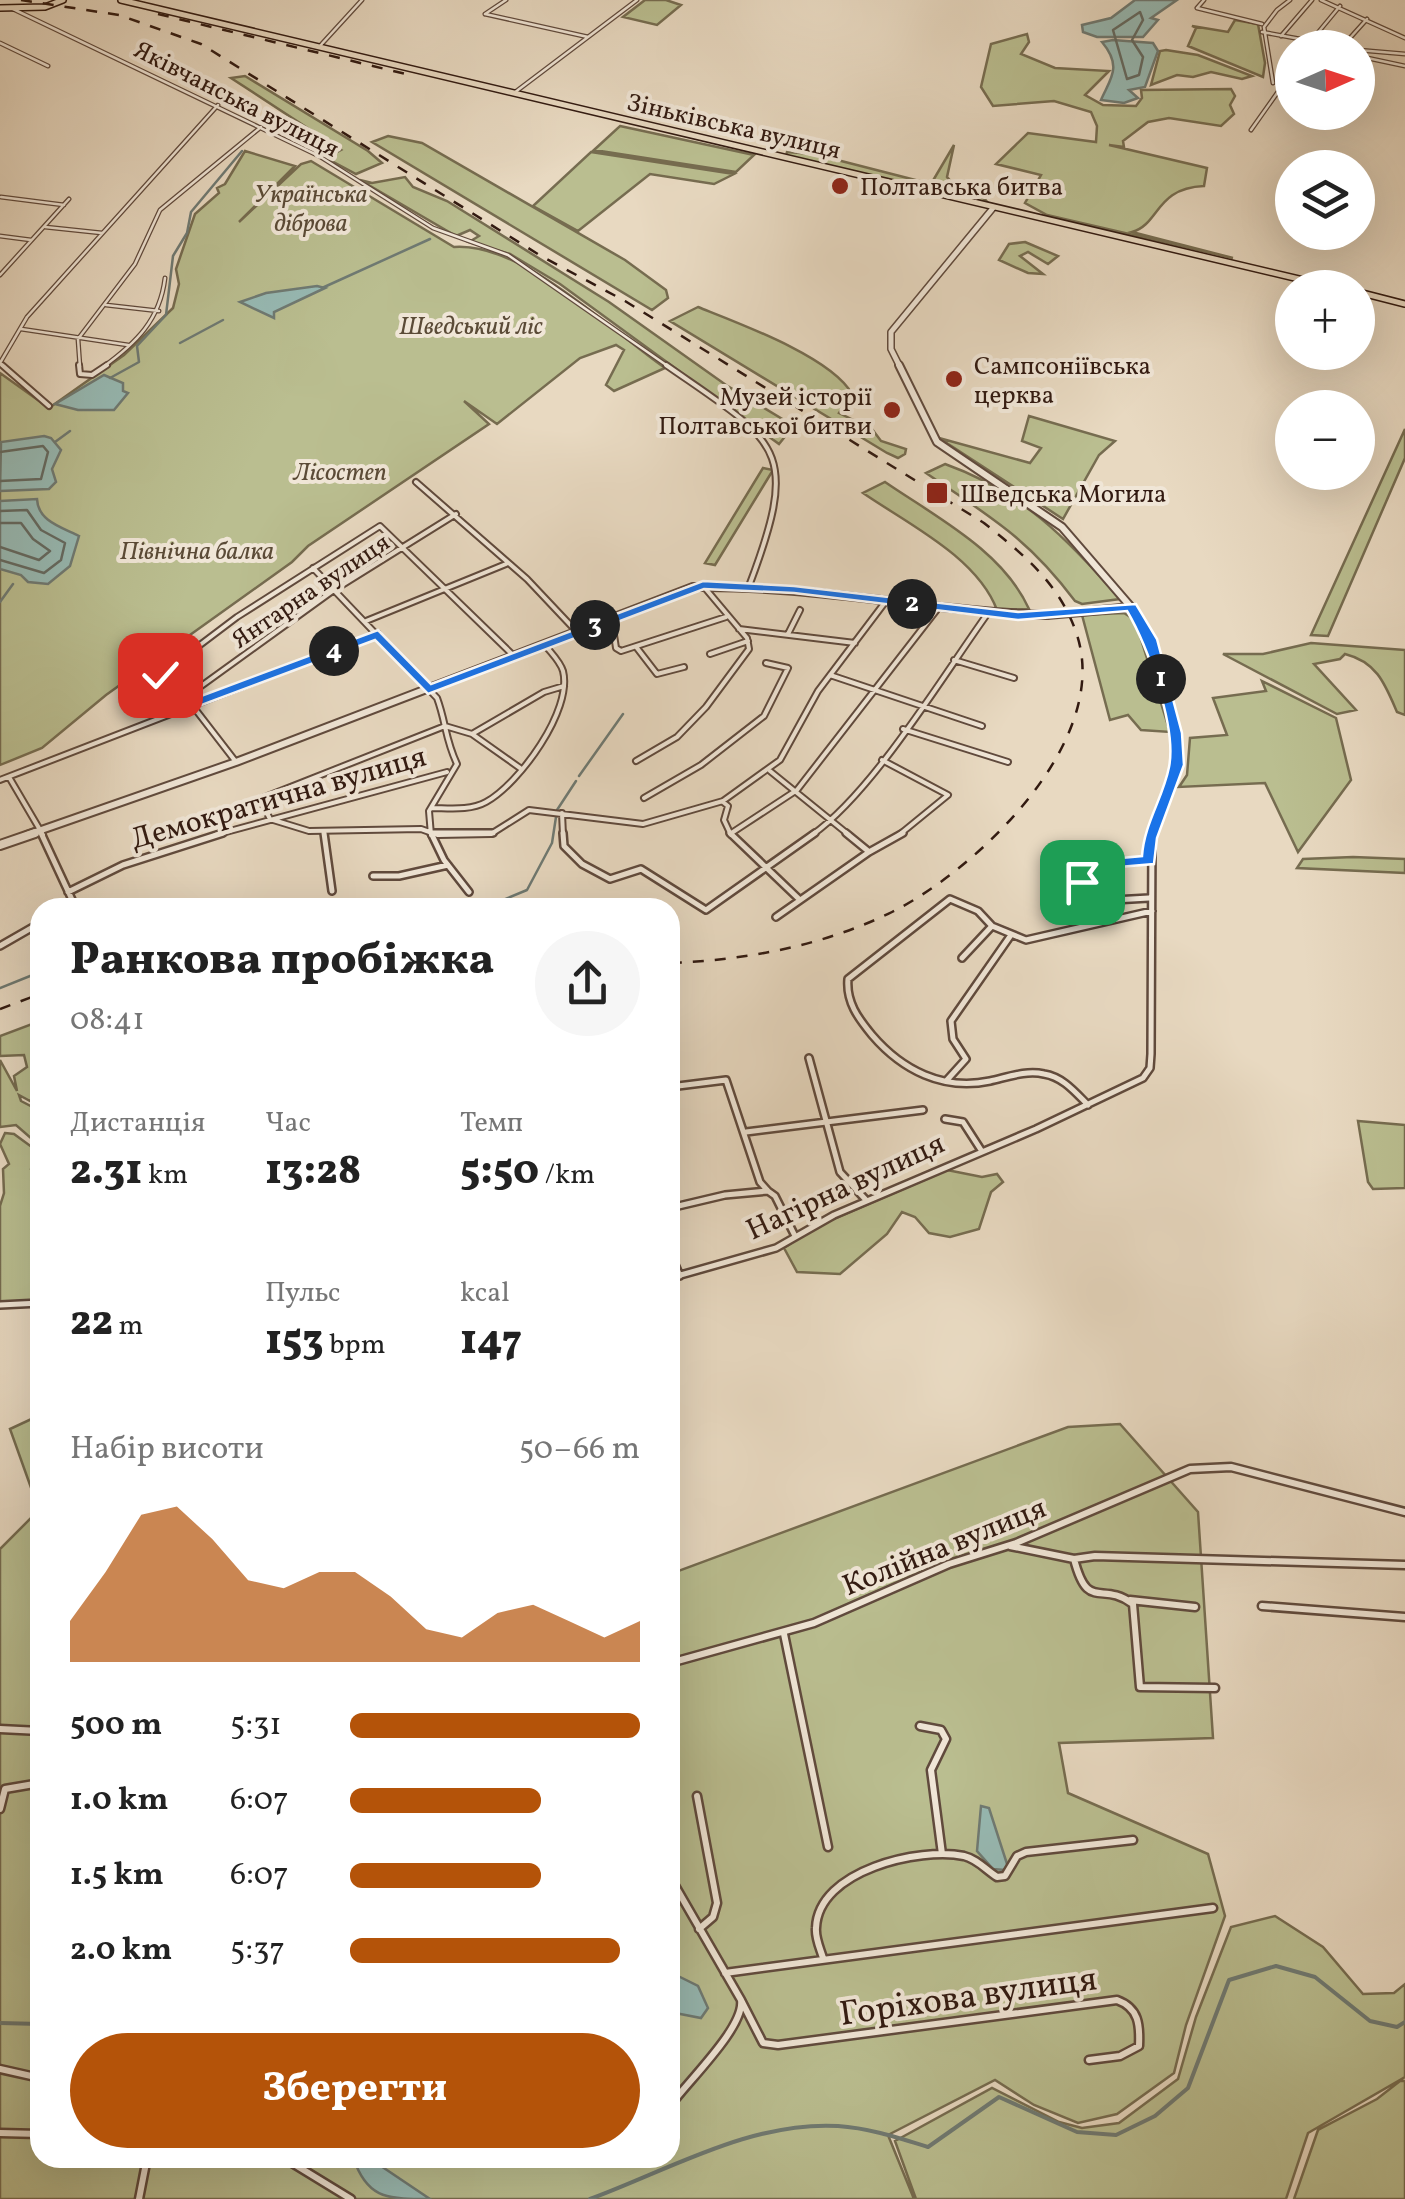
<!DOCTYPE html>
<html lang="uk">
<head>
<meta charset="utf-8">
<style>
  body { margin:0; font-family:Vollkorn,serif; background:#f6f6f6; color:#222; height:100vh; display:flex; flex-direction:column; font-size:38px; white-space:nowrap }
  * { box-sizing:border-box; margin:0 }
  p { font-size:32px; color:#767676 }
  .icon { flex:none; width:55px; height:55px; fill:none; stroke:currentColor; stroke-width:2; stroke-linecap:round; stroke-linejoin:round }
  .map { position:relative; flex:1; overflow:hidden }
  .panel { position:absolute; left:30px; top:898px; width:650px; height:1270px; display:flex; flex-direction:column; background:#fff; border-radius:30px; box-shadow:0 10px 40px #0002 }
  .panel>* { flex:none }
  .needle { width:65px; rotate:87deg }
  .tools { position:absolute; left:1275px; top:30px; display:grid; gap:20px }
  .tools a { display:grid; place-items:center; width:100px; height:100px; border-radius:50%; background:#fff; box-shadow:0 10px 40px #0002; font-size:50px }
  .pin { position:absolute; display:grid; place-items:center; width:85px; height:85px; color:#fff; margin:-42px; border-radius:20px; box-shadow:0 5px 15px #0006 }
  .km { position:absolute; width:50px; height:50px; margin:-25px; border-radius:50%; background:#222; color:#fff; font-size:28px; line-height:50px; text-align:center }
  .round { display:grid; place-items:center; flex:none; width:105px; height:105px; border-radius:52px; background:#f6f6f6 }
  .head { display:flex; align-items:center; justify-content:space-between; height:170px; padding:0 40px }
  h1 { font-size:45px; font-weight:800; line-height:75px }
  .metrics { display:grid; grid-template-columns:repeat(3,1fr); gap:15px; height:170px; padding:10px 40px }
  .metrics div { display:grid; align-content:center }
  .metrics b { font-size:42px; font-weight:800 }
  .metrics small { font-size:28px; font-weight:400 }
  .metrics p { font-size:28px }
  .chart { height:280px; padding:20px 40px }
  .chart p { display:flex; justify-content:space-between }
  .chart svg { width:100%; height:180px; margin-top:10px; fill:#b45309; opacity:.7 }
  .button { display:flex; gap:20px; margin-top:auto; padding:20px 40px }
  .button a { flex:1; height:115px; border-radius:60px; background:#b45309; color:#fff; font-size:40px; font-weight:800; line-height:115px; text-align:center }
  ul { padding:0 40px; list-style:none; font-size:32px }
  li { display:grid; grid-template-columns:160px 120px 1fr; align-items:center; height:75px }
  li i { height:25px; border-radius:12px; background:#b45309 }
  .map>svg:first-child { display:block }
  .green { fill:#babe90; stroke:#766c50; stroke-width:2.5 }
  .water { fill:#97bab4; stroke:#6f7a73; stroke-width:2.5 }
  .lines { fill:none; stroke-linecap:round; stroke-linejoin:round }
  .shore { stroke:#646a62; stroke-width:2.5 }
  .stream-far1 { stroke:#6f7a73; stroke-width:2.5 }
  .stream { stroke:#6f7a73; stroke-width:4 }
  .minor-far3-casing { stroke:#604a3d; stroke-width:5 }
  .minor-far2-casing { stroke:#604a3d; stroke-width:8 }
  .minor-far1-casing { stroke:#604a3d; stroke-width:10 }
  .minor-casing { stroke:#604a3d; stroke-width:11 }
  .tertiary-far2-casing { stroke:#604a3d; stroke-width:8 }
  .tertiary-far1-casing { stroke:#604a3d; stroke-width:10 }
  .tertiary-casing { stroke:#604a3d; stroke-width:12 }
  .primary-casing { stroke:#321a11; stroke-width:8 }
  .minor-far3 { stroke:#f0e6d7; stroke-width:2.5 }
  .minor-far2 { stroke:#f0e6d7; stroke-width:4 }
  .minor-far1 { stroke:#f0e6d7; stroke-width:5 }
  .minor { stroke:#f0e6d7; stroke-width:6 }
  .tertiary-far2 { stroke:#f0e6d7; stroke-width:5 }
  .tertiary-far1 { stroke:#f0e6d7; stroke-width:6 }
  .tertiary { stroke:#f0e6d7; stroke-width:8 }
  .primary { stroke:#e8d9c1; stroke-width:5 }
  .rail { stroke:#321a11; stroke-width:2.5; stroke-dasharray:11 11; stroke-linecap:butt }
  .tertiary-bridge-casing { stroke:#604a3d; stroke-width:10; stroke-linecap:butt }
  .tertiary-bridge { stroke:#f0e6d7; stroke-width:6 }
  .route { fill:#1a73e8; stroke:#fff; stroke-width:2.5 }
  .poi-dot { fill:#8f2418; stroke:#f0e6d7; stroke-width:4 }
  .labels { text-anchor:middle; stroke-width:8; stroke-linejoin:round; paint-order:stroke }
  .far-street-label { font-size:25px; fill:#321a11; stroke:#f0e6d7 }
  .far-poi-label { font-size:25px; fill:#321a11; stroke:#f0e6d7; text-anchor:start }
  .far-park-label { font-size:25px; font-style:italic; fill:#5b4b37; stroke:#f0e6d7 }
  .street-label { font-size:30px; fill:#321a11; stroke:#f0e6d7 }
  .near-street-label { font-size:35px; fill:#321a11; stroke:#f0e6d7 }
</style>
</head>
<body>
<div class="map">
<svg width="1405" height="2199" viewBox="0 0 1405 2199">
  <rect width="100%" height="100%" fill="#e8d9c1"/>
  <filter id="stains"><feTurbulence type="fractalNoise" baseFrequency=".002" numOctaves="4"/><feColorMatrix values="0 0 0 0 .2 0 0 0 0 .09 0 0 0 0 .02 0 0 0 .5 -.17"/></filter>
  <radialGradient id="worn" r=".72"><stop offset=".6" stop-color="#630" stop-opacity="0"/><stop offset="1" stop-color="#630" stop-opacity=".3"/></radialGradient>
  <!-- green -->
  <path class="green" d="M645 0H666L681 5 657 25 623 17Z
    M1235 20 1258 24 1265 63 1263 77 1188 46 1196 28 1192 26 1228 32Z
    M1027 34 1029 42 1021 54 1055 68 1109 71 1085 95 1103 105 1136 106 1142 98 1141 90 1231 89 1235 96 1230 105 1234 114 1221 126 1169 118 1148 122 1123 141 1124 147 1109 145 1207 168 1204 186C1155 188 1160 224 1132 232L1233 258 1047 215 1025 203 1041 175 996 164 1028 133 1096 142 1097 126 1091 112 1054 101 993 106 981 87 991 44Z
    M1166 50 1198 55 1252 76 1242 79 1211 72 1193 77 1177 75 1151 85 1160 51Z
    M245 76 368 151 382 163 356 174 326 158 341 150 231 78Z
    M620 126 754 155 736 172 594 150Z
    M388 136 422 143 625 260 666 290 668 298 652 310 372 142Z
    M954 145 947 177C957 192 981 191 989 204L786 156 787 152 814 154 931 184Z
    M245 151 295 166 239 222 301 164 311 161 454 247C523 242 611 331 665 368L614 391 606 385 624 350 616 345 580 358 497 424 464 401 489 424 308 546 292 562 106 695 42 748 0 765V373L49 408 124 355 173 308 179 284 176 269 195 214 219 193 217 188 225 184Z
    M591 152 734 174 714 184 650 174 578 231 533 206Z
    M405 177 413 187 447 201 609 302 726 385 789 423 791 429 779 444 560 284 510 254 469 242 479 236 470 230 456 236 360 180 372 183Z
    M1025 242 1058 256 1048 264 1028 252 1020 256 1043 274 1028 273 999 260 1009 244Z
    M698 307C738 323 832 357 852 394L839 413 872 429 881 441 906 449 905 454 898 458 887 453 670 321Z
    M1029 416 1115 441 1099 455 1063 519 939 438 1030 463 1041 448 1022 441Z
    M1405 429V458L1328 636 1311 635Z
    M945 464C1021 491 1068 539 1120 599L1082 604 1075 601C1027 537 990 517 926 473Z
    M763 468 773 470 715 565 705 563Z
    M885 482C936 517 1003 551 1029 609L997 610C977 557 908 524 863 493Z
    M1124 613 1135 620 1170 732 1141 730 1128 715 1110 720 1082 615Z
    M1311 643 1405 650V715L1397 712C1385 684 1377 662 1345 654L1340 659 1314 664 1356 710 1337 714 1223 654H1263Z
    M1262 681 1336 718 1351 780 1298 852 1265 783 1179 787 1187 775 1190 738 1227 735 1213 698 1266 691Z
    M1353 857 1405 859V873L1297 868 1303 859Z
    M40 1021V1090L30 1101 19 1095 21 1101 40 1111V1146L16 1125 0 1127C0 1106 0 1084 0 1060L17 1091 14 1076 27 1067 24 1055 0 1056V1036Z
    M1358 1121 1405 1125V1188L1373 1189 1368 1182Z
    M5 1133 14 1134 40 1153 31 1169 40 1178V1300L0 1302V1206L4 1193 3 1169 9 1164 0 1144Z
    M947 1170 982 1177 997 1174 1003 1182 991 1192 979 1229 950 1237 929 1233 915 1217 902 1212 887 1234 840 1274 797 1272 784 1248 815 1227Z
    M40 1415V2158H670V1574L1068 1427 1120 1424 1198 1512 1213 1738 1059 1743 1068 1793 1208 1854 1225 1916 1186 2025 1174 2073 1117 2114 1078 2123 1034 2105 995 2080 888 2135 914 2199H0V1549L39 1510 10 1429Z
    M1275 1916 1323 1947 1363 1994 1394 1993 1405 1984V2077L1308 2133 1286 2199H916L895 2141 992 2088 1059 2122 1082 2128 1119 2123 1178 2079 1196 2017 1231 1927Z
    M1400 2081H1405V2199H1294L1318 2130 1377 2099Z"/>
  <!-- water -->
  <path class="water" d="M1135 0H1177L1151 18 1158 20 1143 37H1097L1083 32 1082 25 1111 18Z
    M1113 40 1153 43 1158 51 1145 87 1129 90 1138 98 1124 103 1101 100C1110 79 1123 67 1102 42Z
    M317 286 325 288 274 312V318L240 302 266 293Z
    M104 375 123 383V391L128 393 114 410H78L55 404Z
    M44 436 51 438 61 450 52 469 56 482 49 489 0 491 1 442Z
    M37 499C38 521 61 527 79 536L70 566 48 584 28 582 21 575 0 569V501Z
    M981 1806 989 1808 1008 1867 1005 1870 993 1869 977 1851Z
    M670 1972 698 1986 708 2008 701 2018 670 2012Z
    M339 2158H369L430 2199C389 2199 370 2199 356 2165Z"/>
  <g class="lines">
    <!-- shore -->
    <path class="shore" d="M1140 12 1143 20 1132 40 1143 57 1139 75 1127 79 1113 30Z
      M0 452 43 446 48 452 41 479 0 481
      M0 511 27 510 41 530 65 543 61 560 44 573 0 560
      M0 523H21L33 539 50 551 39 560 0 547"/>
    <!-- stream-far1 -->
    <path class="stream-far1" d="M322 288 430 239
      M180 343 223 320
      M110 378 139 362 137 346 166 315 173 256 187 233 191 212 242 151
      M55 442 70 431
      M0 602 13 584
      M579 776 623 714
      M557 810 576 781
      M321 908 378 903 419 908
      M484 908 527 890 552 843 556 817
      M0 988 40 972"/>
    <!-- stream -->
    <path class="stream" d="M0 2023 40 2024
      M590 2199C669 2170 751 2121 838 2126 869 2128 899 2138 928 2147L999 2097 1077 2132 1116 2135 1155 2116 1188 2088 1229 1980 1276 1966 1315 1977 1370 2021 1397 2027 1405 2022"/>
    <defs>
      <path id="minor-far3" d="M1204 0 1197 8 1262 24
        M1321 0 1405 38
        M11 8 319 156 433 228 508 255 669 367
        M485 14 588 37
        M485 14 506 0
        M1262 32 1311 41
        M1281 36 1312 0
        M1311 41 1340 6
        M0 43 48 66
        M319 47 362 0
        M1312 47 1337 48
        M1341 48 1367 19
        M1358 50 1405 54
        M1358 56 1405 66
        M1273 83 1264 27 1277 10 1290 0
        M514 93 637 0
        M1251 130 1292 72
        M1 197 64 205
        M45 227 102 233
        M0 236 31 240
        M0 275 69 199
        M106 305 159 311
        M21 329 128 345
        M5 367 0 363 27 317 218 105
        M80 367 78 339 135 264 160 210 261 127
        M103 367C136 343 160 320 165 278"/>
      <path id="minor-far2" d="M2 365 49 406
        M79 365 80 374 92 375 107 365
        M666 365C778 443 802 446 749 586
        M416 482 527 579 577 632
        M313 568 437 698C446 722 445 739 457 764L429 811 431 835
        M1131 607C1154 646 1180 716 1177 762 1175 785 1159 813 1151 835
        M366 621 506 564
        M603 622 613 628 616 648 621 651 726 617
        M739 629 855 643
        M788 634 800 610
        M637 648 657 674 684 667
        M710 654 748 641
        M954 660 1014 678
        M160 675 185 697
        M830 675 982 726
        M564 686 544 692 472 734 445 726 260 799 270 819 309 831 421 829 438 835 491 834 529 810 643 824 723 801 780 760 818 691 886 601
        M143 688 237 617 380 526 515 657
        M186 697 334 590 456 514
        M192 705 236 762
        M903 729 1008 762
        M472 734 520 768
        M882 760 948 795 899 835
        M636 761 677 737 706 707 749 649 747 638 705 588
        M770 771 849 835
        M9 777 43 835
        M0 780 378 634
        M644 798 701 765 764 716 788 668 766 663
        M723 802 728 806 724 820 731 835
        M431 808C448 808 470 811 486 802 519 784 573 710 563 671 560 661 551 653 545 645
        M562 813 563 835
        M730 834 797 790 939 607
        M215 835 447 772
        M812 835C873 792 942 677 988 613"/>
      <path id="minor-far1" d="M41 833 74 904 68 908
        M324 833 332 891
        M431 833 444 860 469 892
        M432 833H493
        M563 833 564 846 582 864 610 879 641 869 706 910 815 833
        M730 833 800 900
        M846 833 868 851
        M1149 860 1101 864 1072 894 1114 900 1149 898
        M373 876H399L448 865
        M68 892 123 865 223 833
        M776 917 869 852 903 833
        M0 946 40 923
        M962 958 992 926
        M809 1058 840 1172 866 1200
        M947 1080 966 1059 953 1039 951 1021 1011 935
        M670 1087 726 1080 760 1182 768 1191
        M1088 1105C1075 1092 1063 1077 1044 1074 1026 1070 1008 1077 990 1081 943 1091 902 1070 872 1035 858 1018 846 1002 848 979L950 899 978 911 992 926 1026 940 1152 911
        M945 1119 963 1122 981 1150
        M746 1132 923 1110
        M670 1208 725 1195 768 1191 775 1196 795 1236
        M670 1253 680 1276
        M670 1278 776 1248 834 1215 1036 1129 1143 1078 1150 1068 1151 1054 1152 833
        M0 1305 40 1303"/>
      <path id="minor" d="M1010 1546 1074 1559 1095 1556 1405 1565
        M1074 1559C1088 1613 1101 1580 1133 1604L1140 1687 1215 1688
        M1130 1600 1195 1607
        M1262 1606 1405 1617
        M784 1634 828 1847
        M670 1663 814 1623 949 1564 1016 1543 1190 1469 1231 1467 1405 1512
        M920 1726 941 1730 946 1739 931 1770 942 1854
        M0 1729 40 1731
        M697 1796 717 1903 713 1917 699 1929
        M0 1809 5 1789 40 1783
        M670 1877 741 2000C745 2027 688 2081 670 2106
        M823 1958C820 1948 815 1938 816 1928 818 1870 920 1847 964 1856 977 1859 986 1870 997 1877L1005 1876 1017 1856 1026 1852 1133 1840
        M36 1968 40 1969
        M725 1973 1213 1908
        M741 2000 763 2043 778 2045 1117 2000C1139 2008 1140 2025 1139 2046L1120 2056 1089 2060
        M0 2069 40 2078
        M0 2133 40 2134
        M284 2158 351 2199
        M139 2199 147 2158"/>
      <path id="tertiary-far2" d="M900 367 891 349V332L993 208"/>
      <path id="tertiary-far1" d="M899 365 937 442 1062 527 1131 607
        M1082 612 1131 607
        M27 835 236 762 693 587C811 585 929 611 1047 615"/>
      <path id="tertiary" d="M0 845 35 833"/>
      <path id="primary" d="M121 0 1337 288
        M0 8 45 7 63 0
        M1358 292 1405 304"/>
    </defs>
    <!-- minor-far3 casing -->
    <use href="#minor-far3" class="minor-far3-casing"/>
    <!-- minor-far2 casing -->
    <use href="#minor-far2" class="minor-far2-casing"/>
    <!-- minor-far1 casing -->
    <use href="#minor-far1" class="minor-far1-casing"/>
    <!-- minor casing -->
    <use href="#minor" class="minor-casing"/>
    <!-- tertiary-far2 casing -->
    <use href="#tertiary-far2" class="tertiary-far2-casing"/>
    <!-- tertiary-far1 casing -->
    <use href="#tertiary-far1" class="tertiary-far1-casing"/>
    <!-- tertiary casing -->
    <use href="#tertiary" class="tertiary-casing"/>
    <!-- primary casing -->
    <use href="#primary" class="primary-casing"/>
    <!-- minor-far3 -->
    <use href="#minor-far3" class="minor-far3"/>
    <!-- minor-far2 -->
    <use href="#minor-far2" class="minor-far2"/>
    <!-- minor-far1 -->
    <use href="#minor-far1" class="minor-far1"/>
    <!-- minor -->
    <use href="#minor" class="minor"/>
    <!-- tertiary-far2 -->
    <use href="#tertiary-far2" class="tertiary-far2"/>
    <!-- tertiary-far1 -->
    <use href="#tertiary-far1" class="tertiary-far1"/>
    <!-- tertiary -->
    <use href="#tertiary" class="tertiary"/>
    <!-- primary -->
    <use href="#primary" class="primary"/>
    <!-- rail -->
    <path class="rail" d="M21 0 119 15 201 44 541 256 625 301 984 523C1023 554 1059 583 1076 632 1114 739 978 869 892 912 823 946 746 960 670 963
      M158 14 410 75
      M0 1009 40 994"/>
    <defs>
      <path id="tertiary-bridge" d="M1047 615 1082 612"/>
    </defs>
    <!-- tertiary-bridge casing -->
    <use href="#tertiary-bridge" class="tertiary-bridge-casing"/>
    <!-- tertiary-bridge -->
    <use href="#tertiary-bridge" class="tertiary-bridge"/>
  </g>
  <!-- route -->
  <path class="route" d="M703 581 794 586 1018 612 1136 604 1157 639 1182 733 1184 765 1157 838 1154 864 1107 868 1082 887 1074 882 1099 860 1142 856C1144 824 1163 798 1169 767 1177 727 1147 645 1127 611L1018 620 794 593 704 589 428 694 375 640 191 709 153 675 164 672 193 699 378 630 431 684Z"/>
  <!-- markers -->
  <g class="poi-dot">
    <circle cx="840" cy="186" r="10"/>
    <circle cx="954" cy="379" r="10"/>
    <circle cx="892" cy="410" r="10"/>
    <rect x="925" y="481" width="24" height="24" rx="5"/>
  </g>
  <g class="labels">
    <!-- far-street labels -->
    <g class="far-street-label">
      <text transform="translate(237 98) rotate(27)" y="9">Яківчанська вулиця</text>
      <text transform="translate(734 125) rotate(13)" y="9">Зіньківська вулиця</text>
      <text transform="translate(310 590) rotate(-34)" y="9">Янтарна вулиця</text>
    </g>
    <!-- far-poi labels -->
    <g class="far-poi-label">
      <text x="860" y="195">Полтавська битва</text>
      <text x="974" y="374">Сампсоніївська<tspan x="974" dy="29">церква</tspan></text>
      <text x="872" y="405" text-anchor="end">Музей історії<tspan x="872" dy="29">Полтавської битви</tspan></text>
      <text x="960" y="502">Шведська Могила</text>
    </g>
    <!-- far-park labels -->
    <g class="far-park-label">
      <text x="311" y="202">Українська<tspan x="311" dy="29">діброва</tspan></text>
      <text x="471" y="334">Шведський ліс</text>
      <text x="340" y="480">Лісостеп</text>
      <text x="197" y="559">Північна балка</text>
    </g>
    <!-- street labels -->
    <g class="street-label">
      <text transform="translate(278 797) rotate(-16)" y="10">Демократична вулиця</text>
      <text transform="translate(845 1186) rotate(-25)" y="10">Нагірна вулиця</text>
      <text transform="translate(944 1546) rotate(-22)" y="10">Колійна вулиця</text>
    </g>
    <!-- near-street labels -->
    <g class="near-street-label">
      <text transform="translate(968 1995) rotate(-8)" y="12">Горіхова вулиця</text>
    </g>
  </g>
  <rect width="100%" height="100%" filter="url(#stains)"/>
  <rect width="100%" height="100%" fill="url(#worn)"/>
</svg>
<div class="tools">
<a><svg class="needle" viewBox="-14 -14 28 28"><path d="M0-13l5 13h-10z" fill="#e53935"/><path d="M0 13l5-13h-10z" fill="#767676"/></svg></a>
<a><svg class="icon" aria-label="layers" viewBox="0 0 24 24"><path d="M12 4l9 5-9 5-9-5zM3 14l9 5 9-5"/></svg></a>
<a>+</a>
<a>−</a>
</div>
<div class="pin" style="left:1082px;top:882px;background:#1e9e55"><svg class="icon" aria-label="arrive" viewBox="0 0 24 24"><path d="M6 21V4h12l-3 4 3 4H6"/></svg></div>
<div class="pin" style="left:160px;top:675px;background:#d93025"><svg class="icon" aria-label="check" viewBox="0 0 24 24"><path d="M5 12l5 5 9-10"/></svg></div>
<b class="km" style="left:1161px;top:679px">1</b>
<b class="km" style="left:912px;top:604px">2</b>
<b class="km" style="left:595px;top:625px">3</b>
<b class="km" style="left:334px;top:651px">4</b>
<section class="panel">
<div class="head"><div><h1>Ранкова пробіжка</h1><p>08:41</p></div><a class="round"><svg class="icon" aria-label="share" viewBox="0 0 24 24"><path d="M12 15V3M7 8l5-5 5 5M5 13v7h14v-7"/></svg></a></div>
<div class="metrics">
<div><p>Дистанція</p><b>2.31<small> km</small></b></div>
<div><p>Час</p><b>13:28</b></div>
<div><p>Темп</p><b>5:50<small> /km</small></b></div>
</div>
<div class="metrics">
<div><b>22<small> m</small></b></div>
<div><p>Пульс</p><b>153<small> bpm</small></b></div>
<div><p>kcal</p><b>147</b></div>
</div>
<div class="chart"><p><span>Набір висоти</span>50–66 m</p>
<svg viewBox="0 0 160 44" preserveAspectRatio="none"><path d="M0 44V34L10 22L20 8L30 6L40 14L50 24L60 26L70 22L80 22L90 28L100 36L110 38L120 32L130 30L140 34L150 38L160 34V44z"/></svg>
</div>
<ul>
<li><b>500 m</b>5:31<i style="width:100%"></i></li>
<li><b>1.0 km</b>6:07<i style="width:66%"></i></li>
<li><b>1.5 km</b>6:07<i style="width:66%"></i></li>
<li><b>2.0 km</b>5:37<i style="width:93%"></i></li>
</ul>
<div class="button"><a>Зберегти</a></div>
</section>
</div>
</body>
</html>
